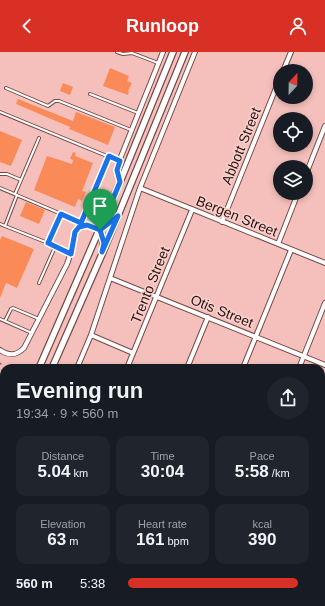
<!DOCTYPE html>
<html lang="en">
<head>
<meta charset="utf-8">
<style>
  body { margin:0; font-family:Arial,sans-serif; background:#20242c; color:#f1f3f6; height:100vh; display:flex; flex-direction:column; font-size:15px; white-space:nowrap }
  * { box-sizing:border-box; margin:0 }
  p { font-size:13px; color:#9ea1a6 }
  .icon { flex:none; width:22px; height:22px; fill:none; stroke:currentColor; stroke-width:2; stroke-linecap:round; stroke-linejoin:round }
  .map { position:relative; flex:1; overflow:hidden }
  .details { position:absolute; left:0px; top:312px; width:325px; height:242px; display:flex; flex-direction:column; background:#171b24; border-radius:12px 12px 0 0; box-shadow:0 2px 6px #0003 }
  .details>* { flex:none }
  .needle { width:26px; rotate:22deg }
  .fabs { position:absolute; left:273px; top:12px; display:grid; gap:8px }
  .fabs a { display:grid; place-items:center; width:40px; height:40px; border-radius:50%; background:#171b24; box-shadow:0 2px 6px #0003; font-size:20px }
  .pin { position:absolute; display:grid; place-items:center; width:34px; height:34px; color:#fff; margin:-41px -17px; border-radius:50% 50% 50% 0; rotate:-45deg; box-shadow:0 0 4px #0007 }
  .pin .icon { rotate:45deg }
  .round { display:grid; place-items:center; flex:none; width:42px; height:42px; border-radius:21px; background:#20242c }
  .summary { display:flex; align-items:center; justify-content:space-between; height:68px; padding:0 16px }
  h1 { font-size:22px; font-weight:600; line-height:30px }
  .figures { display:grid; grid-template-columns:repeat(3,1fr); gap:6px; height:68px; padding:4px 16px }
  .figures div { display:grid; align-content:center; border-radius:10px; background:#20242c; text-align:center }
  .figures b { font-size:17px; font-weight:600 }
  .figures small { font-size:11px; font-weight:400 }
  .figures p { font-size:11px }
  ul { padding:0 16px; list-style:none; font-size:13px }
  li { display:grid; grid-template-columns:64px 48px 1fr; align-items:center; height:30px }
  li i { height:10px; border-radius:5px; background:#d93025 }
  header { display:flex; justify-content:space-between; align-items:center; height:52px; padding:0 16px; background:#d93025; color:#fff; font-size:18px; font-weight:600 }
  .map>svg:first-child { display:block }
  .building { fill:#fa8a57 }
  .lines { fill:none; stroke-linecap:round; stroke-linejoin:round }
  .lane-casing { stroke:#764946; stroke-width:4 }
  .street-casing { stroke:#764946; stroke-width:6 }
  .secondary-casing { stroke:#764946; stroke-width:8 }
  .primary-casing { stroke:#764946; stroke-width:8 }
  .lane { stroke:#fff; stroke-width:2 }
  .street { stroke:#fff; stroke-width:4 }
  .secondary { stroke:#fff; stroke-width:5.5 }
  .primary { stroke:#fff; stroke-width:6 }
  .rail { stroke:#876461; stroke-width:1.5; stroke-dasharray:2 4; stroke-linecap:butt }
  .route-casing { stroke:#fff; stroke-width:8 }
  .route { stroke:#1a73e8; stroke-width:5 }
  .labels { text-anchor:middle; stroke-width:3; stroke-linejoin:round; paint-order:stroke }
  .street-label { font-size:14px; fill:#271413; stroke:#fbd0cc }
</style>
</head>
<body>
<header><svg class="icon" aria-label="back" viewBox="0 0 24 24"><path d="M15 5l-7 7 7 7"/></svg>Runloop<svg class="icon" aria-label="person" viewBox="0 0 24 24"><circle cx="12" cy="8" r="4"/><path d="M4 21q1-7 8-7t8 7"/></svg></header>
<div class="map">
<svg width="325" height="554" viewBox="0 0 325 554">
  <rect width="100%" height="100%" fill="#f5c0bb"/>
  <!-- building -->
  <path class="building" d="M110 16 129 24 127 29 132 31 128 39 129 40 128 43 103 34Z
    M63 31 73 35 70 43 60 39Z
    M18 47 73 69 76 60 115 75 108 93 69 77 70 75 16 52Z
    M0 79 22 88 11 114 0 110Z
    M73 100 76 101 75 104 93 111 82 139 86 140 82 149 78 147 75 155 34 138 47 104 72 112 73 108 70 107Z
    M26 150 45 158 39 172 20 164Z
    M2 184 34 197 17 236 6 231 0 246V188Z"/>
  <g class="lines">
    <defs>
      <path id="lane" d="M117 0 123 2 132 1 158 11
        M6 36 48 54 55 49H59L131 78
        M90 42 138 61
        M0 60 119 109
        M0 122H7L21 128 15 142
        M21 128 39 86
        M0 136 85 172
        M17 143 5 174 48 191 61 162
        M81 171 109 104
        M0 172 5 174
        M55 195 70 202
        M39 231 55 195 48 191
        M0 267 32 281
        M5 269 11 257 13 256 39 267
        M0 357 4 346
        M0 502 4 492
        M77 554 78 550"/>
      <path id="street" d="M283 19 291 0
        M306 122 325 74
        M120 130 117 118 118 112 163 0
        M140 136 325 211
        M222 170 280 26
        M278 192 298 141
        M110 226 325 313
        M91 283 133 301
        M0 298C9 304 16 304 24 296L67 212C72 201 72 183 79 175L87 173 100 178
        M77 316 91 283 140 136 195 0
        M127 316 192 158
        M187 316 208 265
        M243 316 291 198
        M299 316 325 251
        M321 497 325 498
        M321 537 325 527
        M273 550 283 554
        M21 554 23 550
        M91 554 93 550
        M205 554V550
        M314 554 316 550"/>
      <path id="secondary" d="M100 178 103 185V196
        M100 178 115 166
        M39 316 120 130 173 0
        M52 316 103 200 185 0
        M321 403 325 393
        M0 408 4 399
        M0 435 4 425
        M261 554 262 550"/>
      <path id="primary" d="M0 509 4 511
        M101 550 110 554"/>
    </defs>
    <!-- lane casing -->
    <use href="#lane" class="lane-casing"/>
    <!-- street casing -->
    <use href="#street" class="street-casing"/>
    <!-- secondary casing -->
    <use href="#secondary" class="secondary-casing"/>
    <!-- primary casing -->
    <use href="#primary" class="primary-casing"/>
    <!-- lane -->
    <use href="#lane" class="lane"/>
    <!-- street -->
    <use href="#street" class="street"/>
    <!-- secondary -->
    <use href="#secondary" class="secondary"/>
    <!-- primary -->
    <use href="#primary" class="primary"/>
    <!-- rail -->
    <path class="rail" d="M0 311 5 316
      M172 550 174 554"/>
  </g>
  <g class="lines">
    <defs>
      <path id="route" d="M100 178 87 173 79 175 75 180 71 202 48 191 61 162 81 171 109 104 120 109 117 118 120 130 100 178 118 164 102 200 104 191 100 178"/>
    </defs>
    <!-- route casing -->
    <use href="#route" class="route-casing"/>
    <!-- route -->
    <use href="#route" class="route"/>
  </g>
  <g class="labels">
    <!-- street labels -->
    <g class="street-label">
      <text transform="translate(241 94) rotate(-68)" y="5">Abbott Street</text>
      <text transform="translate(237 164) rotate(22)" y="5">Bergen Street</text>
      <text transform="translate(150 233) rotate(-68)" y="5">Trento Street</text>
      <text transform="translate(222 259) rotate(22)" y="5">Otis Street</text>
    </g>
  </g>
</svg>
<div class="fabs">
<a><svg class="needle" viewBox="-14 -14 28 28"><path d="M0-13l5 13h-10z" fill="#e53935"/><path d="M0 13l5-13h-10z" fill="#9ea1a6"/></svg></a>
<a><svg class="icon" aria-label="locate" viewBox="0 0 24 24"><circle cx="12" cy="12" r="6"/><path d="M12 2v4M12 18v4M2 12h4M18 12h4"/></svg></a>
<a><svg class="icon" aria-label="layers" viewBox="0 0 24 24"><path d="M12 4l9 5-9 5-9-5zM3 14l9 5 9-5"/></svg></a>
</div>
<div class="pin" style="left:100px;top:178px;background:#1e9e55"><svg class="icon" aria-label="arrive" viewBox="0 0 24 24"><path d="M6 21V4h12l-3 4 3 4H6"/></svg></div>
<section class="details">
<div class="summary"><div><h1>Evening run</h1><p>19:34 · 9 × 560 m</p></div><a class="round"><svg class="icon" aria-label="share" viewBox="0 0 24 24"><path d="M12 15V3M7 8l5-5 5 5M5 13v7h14v-7"/></svg></a></div>
<div class="figures">
<div><p>Distance</p><b>5.04<small> km</small></b></div>
<div><p>Time</p><b>30:04</b></div>
<div><p>Pace</p><b>5:58<small> /km</small></b></div>
</div>
<div class="figures">
<div><p>Elevation</p><b>63<small> m</small></b></div>
<div><p>Heart rate</p><b>161<small> bpm</small></b></div>
<div><p>kcal</p><b>390</b></div>
</div>
<ul>
<li><b>560 m</b>5:38<i style="width:94%"></i></li>
</ul>
</section>
</div>
</body>
</html>
